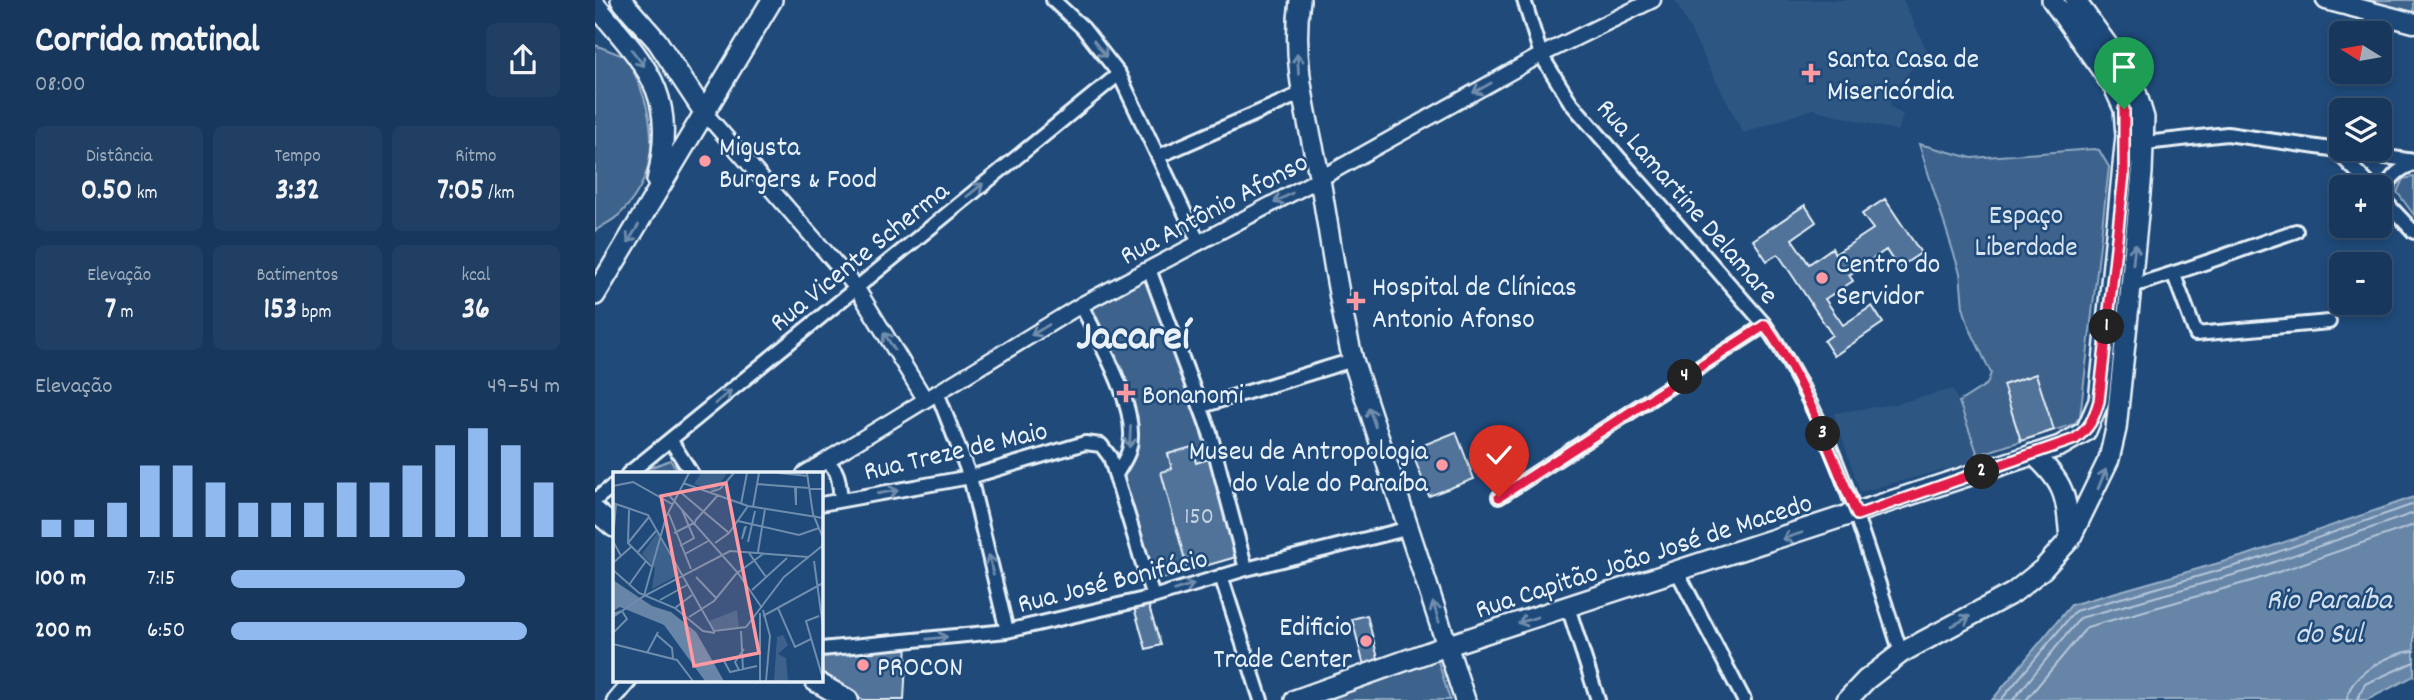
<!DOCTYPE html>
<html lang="pt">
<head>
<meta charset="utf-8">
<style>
  body { margin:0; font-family:Dekko,sans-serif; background:#203f62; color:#f1f3f6; height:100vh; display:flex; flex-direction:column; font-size:26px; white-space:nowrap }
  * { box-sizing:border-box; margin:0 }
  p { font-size:23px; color:#9eacbb }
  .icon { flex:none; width:38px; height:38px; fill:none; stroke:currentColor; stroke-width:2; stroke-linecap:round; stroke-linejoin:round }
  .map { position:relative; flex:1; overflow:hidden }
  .panel { display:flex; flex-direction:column; background:#17385c; width:595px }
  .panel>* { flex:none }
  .needle { width:46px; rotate:281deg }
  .controls { position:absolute; left:1734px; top:21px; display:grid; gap:14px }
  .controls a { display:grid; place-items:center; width:63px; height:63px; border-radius:10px; background:#17385c; box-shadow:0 4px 10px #0003,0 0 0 2px #365272; font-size:35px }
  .pin { position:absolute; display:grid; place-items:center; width:60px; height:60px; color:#fff; margin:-72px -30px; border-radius:50% 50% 50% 0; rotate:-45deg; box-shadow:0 0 7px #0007 }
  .pin .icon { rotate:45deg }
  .km { position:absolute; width:35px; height:35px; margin:-18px; border-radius:50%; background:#222; color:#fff; font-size:19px; line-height:35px; text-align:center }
  .round { display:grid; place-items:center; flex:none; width:74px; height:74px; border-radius:10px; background:#203f62 }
  .headline { display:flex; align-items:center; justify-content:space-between; height:119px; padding:0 35px }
  h1 { font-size:38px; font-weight:800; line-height:52px }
  .figures { display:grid; grid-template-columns:repeat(3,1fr); gap:10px; height:119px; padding:7px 35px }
  .figures div { display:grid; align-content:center; border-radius:10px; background:#203f62; text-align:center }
  .figures b { font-size:30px; font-weight:800 }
  .figures small { font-size:19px; font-weight:400 }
  .figures p { font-size:19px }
  .chart { height:196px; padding:14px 35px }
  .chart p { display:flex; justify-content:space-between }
  .chart svg { width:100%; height:126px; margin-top:7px; stroke:#90b9f0; stroke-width:6 }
  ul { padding:0 35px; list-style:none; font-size:23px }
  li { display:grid; grid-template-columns:112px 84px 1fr; align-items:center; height:52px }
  li i { height:18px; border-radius:9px; background:#90b9f0 }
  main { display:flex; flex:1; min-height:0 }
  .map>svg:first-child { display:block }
  .built { fill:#2e5683 }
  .green { fill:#3c628c; stroke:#92aac2; stroke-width:2 }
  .water { fill:#6685a7; stroke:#9ab0c7; stroke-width:2 }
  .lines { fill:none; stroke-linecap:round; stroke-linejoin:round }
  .shore { stroke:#b4c6d8; stroke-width:2 }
  .building { fill:#517399; stroke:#e8f1f8; stroke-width:2 }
  .minor-casing { stroke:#e8f1f8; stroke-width:18 }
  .tertiary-casing { stroke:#e8f1f8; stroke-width:19 }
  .secondary-casing { stroke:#e8f1f8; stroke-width:23 }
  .primary-casing { stroke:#e8f1f8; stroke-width:24 }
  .minor { stroke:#1f4a7a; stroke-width:12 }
  .tertiary { stroke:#1f4a7a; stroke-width:14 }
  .secondary { stroke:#1f4a7a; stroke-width:18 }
  .primary { stroke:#1f4a7a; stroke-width:19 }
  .oneway { stroke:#6f8dac }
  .route-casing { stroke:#fff; stroke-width:14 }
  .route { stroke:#e11d48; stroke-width:9 }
  .poi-dot { fill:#ff9aa2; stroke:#1f4a7a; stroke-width:2.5 }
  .labels { text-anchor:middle; stroke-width:5; stroke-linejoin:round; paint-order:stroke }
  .number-label { font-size:24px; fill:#c2d2e0 }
  .poi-label { font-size:28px; fill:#e8f1f8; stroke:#1f4a7a; text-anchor:start }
  .street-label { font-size:28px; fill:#e8f1f8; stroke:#1f4a7a }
  .park-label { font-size:28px; fill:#d7e3ed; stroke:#1f4a7a }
  .water-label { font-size:30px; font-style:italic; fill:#d4e1ec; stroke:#1f4a7a }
  .town-label { font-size:42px; font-weight:bold; fill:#e8f1f8; stroke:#1f4a7a }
  .inset-road { fill:none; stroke:#6f8dac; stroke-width:2 }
  .view { fill:#ff9aa2; fill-opacity:0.15; stroke:#ff9aa2; stroke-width:3.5 }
  .inset-edge { fill:none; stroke:#e8f1f8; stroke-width:3.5 }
</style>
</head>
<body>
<main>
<section class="panel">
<div class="headline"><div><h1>Corrida matinal</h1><p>08:00</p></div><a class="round"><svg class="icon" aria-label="share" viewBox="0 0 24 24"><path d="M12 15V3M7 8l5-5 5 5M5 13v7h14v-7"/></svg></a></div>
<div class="figures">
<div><p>Distância</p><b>0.50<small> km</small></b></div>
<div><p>Tempo</p><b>3:32</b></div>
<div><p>Ritmo</p><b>7:05<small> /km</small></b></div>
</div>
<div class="figures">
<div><p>Elevação</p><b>7<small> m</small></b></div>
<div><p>Batimentos</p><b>153<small> bpm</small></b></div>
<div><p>kcal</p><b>36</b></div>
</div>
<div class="chart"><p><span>Elevação</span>49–54 m</p>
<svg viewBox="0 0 160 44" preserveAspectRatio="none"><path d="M5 44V38M15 44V38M25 44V32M35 44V19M45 44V19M55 44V25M65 44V32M75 44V32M85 44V32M95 44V25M105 44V25M115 44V19M125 44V12M135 44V6M145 44V12M155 44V25"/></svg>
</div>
<ul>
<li><b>100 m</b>7:15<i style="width:71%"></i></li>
<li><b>200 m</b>6:50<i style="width:90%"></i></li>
</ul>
</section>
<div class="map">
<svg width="1819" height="700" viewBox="0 0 1819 700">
  <rect width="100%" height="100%" fill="#1f4a7a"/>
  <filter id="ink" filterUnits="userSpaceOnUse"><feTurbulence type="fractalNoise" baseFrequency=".0143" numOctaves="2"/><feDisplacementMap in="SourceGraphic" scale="14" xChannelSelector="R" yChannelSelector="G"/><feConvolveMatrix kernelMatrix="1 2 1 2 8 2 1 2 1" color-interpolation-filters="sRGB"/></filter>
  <g filter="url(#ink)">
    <!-- built -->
    <path class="built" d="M1080 0H1308L1332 51 1294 96 1296 107 1308 115 1303 131 1218 109 1148 133Z
      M1358 389 1385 460 1265 492 1239 413 1300 404Z"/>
    <!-- green -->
    <path class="green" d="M1749 0H1819V19Z
      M0 45 31 57C59 107 71 167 27 212 20 220 8 225 0 231Z
      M1324 144 1377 158 1499 149 1504 150 1514 167 1485 417 1479 424 1383 455 1364 402 1392 384 1396 373 1374 327 1368 307 1365 273Z
      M1819 177V215L1802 192 1808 179Z
      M551 277 595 383 602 420 614 459 601 463 597 448 577 469 593 571 568 579 558 572 528 474 541 451 543 417 498 308Z
      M75 460 86 474H41L44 472Z
      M842 658 855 700H715Z"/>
    <!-- water -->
    <path class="water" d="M1819 497V676L1772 700H1397L1476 605 1652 555Z"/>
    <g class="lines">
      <!-- shore -->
      <path class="shore" d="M1406 700 1480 611 1654 562 1819 504
        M1418 700 1485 618 1656 570 1819 513
        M1431 700 1492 627 1660 580 1819 525
        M1752 700C1753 675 1796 652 1819 651
        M1762 700 1770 684 1819 662"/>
    </g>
    <!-- building -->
    <path class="building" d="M1290 199 1326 253 1303 268 1291 250 1254 275 1258 281 1230 299 1248 325 1277 306 1288 323 1239 356 1229 341 1237 335 1183 254 1172 261 1158 240 1210 205 1221 222 1197 239 1214 264 1237 248 1240 254 1278 229 1267 214Z
      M1441 374 1459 430 1426 441 1408 385Z
      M861 432 879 479 834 496 816 450Z
      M597 447 601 463 614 459 641 557 593 571 566 472 577 469 573 454Z
      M553 604 566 645 551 649 539 608Z
      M772 615 784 662 769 666 757 619Z
      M312 643 309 700H268L226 677V654Z"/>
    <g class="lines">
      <defs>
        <path id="minor" d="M458 0 488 28 524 74 604 243
          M929 0 946 55 976 103 1170 325C1237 422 1270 542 1306 653
          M1550 143 1632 134 1819 161
          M1738 148 1777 187
          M564 156 705 94
          M1785 196 1819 232
          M1787 197C1794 180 1800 170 1819 164
          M554 269 615 433 651 569
          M1579 275 1601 334 1734 322
          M1536 286C1592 271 1646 249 1701 231
          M486 305C504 341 546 411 534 450 532 458 525 467 521 475
          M342 392 375 477 412 631
          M607 406 758 360
          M76 441 97 474
          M231 462C245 469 244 485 246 500
          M33 474 524 74
          M904 497 1170 325
          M0 500 19 485
          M226 504 375 477 490 443 506 445 515 457 558 597
          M1083 573 1149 700
          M626 576 666 700
          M973 607 1003 700
          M226 649 412 631 558 597 651 569 815 528
          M19 700 35 681"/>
        <path id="tertiary" d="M109 112 261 287 330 399
          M209 474 486 305 724 179 946 55 1058 0"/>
        <path id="secondary" d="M1731 0 1819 23"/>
        <path id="primary" d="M26 0 62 41 109 112
          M705 0C696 63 713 119 725 180 736 241 743 301 758 360L870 700
          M0 5C54 69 82 93 62 181
          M0 295 177 0
          M1438 454C1471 484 1471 496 1475 539
          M0 511 19 527
          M220 681 253 700
          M700 700 851 646 1465 446 1491 431 1504 401 1531 136 1529 109 1519 87 1457 0
          M1252 700 1271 680 1306 653 1418 593 1448 569 1475 539 1514 459 1521 429 1536 286 1547 173 1549 118 1542 95 1524 61 1480 0"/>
      </defs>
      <!-- minor casing -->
      <use href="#minor" class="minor-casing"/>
      <!-- tertiary casing -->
      <use href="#tertiary" class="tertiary-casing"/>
      <!-- secondary casing -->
      <use href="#secondary" class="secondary-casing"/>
      <!-- primary casing -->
      <use href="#primary" class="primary-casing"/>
      <!-- minor -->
      <use href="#minor" class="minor"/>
      <!-- tertiary -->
      <use href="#tertiary" class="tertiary"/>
      <!-- secondary -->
      <use href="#secondary" class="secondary"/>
      <!-- primary -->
      <use href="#primary" class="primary"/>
    </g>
    <!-- one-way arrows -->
    <defs><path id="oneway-shaft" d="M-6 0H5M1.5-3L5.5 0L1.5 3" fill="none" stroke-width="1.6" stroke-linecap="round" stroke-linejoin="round" transform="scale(1.75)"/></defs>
    <g class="oneway">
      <use href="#oneway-shaft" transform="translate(505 49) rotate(52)"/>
      <use href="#oneway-shaft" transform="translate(43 58) rotate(53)"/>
      <use href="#oneway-shaft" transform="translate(703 64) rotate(-93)"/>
      <use href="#oneway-shaft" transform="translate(887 88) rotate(151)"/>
      <use href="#oneway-shaft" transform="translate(380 190) rotate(-39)"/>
      <use href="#oneway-shaft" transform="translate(688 198) rotate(152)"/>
      <use href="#oneway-shaft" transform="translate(38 234) rotate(122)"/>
      <use href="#oneway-shaft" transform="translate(1539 254) rotate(-84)"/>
      <use href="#oneway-shaft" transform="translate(445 330) rotate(149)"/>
      <use href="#oneway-shaft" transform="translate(294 341) rotate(-122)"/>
      <use href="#oneway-shaft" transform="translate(128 397) rotate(-40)"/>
      <use href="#oneway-shaft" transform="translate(777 417) rotate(-109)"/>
      <use href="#oneway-shaft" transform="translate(535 437) rotate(93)"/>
      <use href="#oneway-shaft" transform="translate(1507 479) rotate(-68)"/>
      <use href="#oneway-shaft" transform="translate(293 492) rotate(-10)"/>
      <use href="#oneway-shaft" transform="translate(1197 536) rotate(162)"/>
      <use href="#oneway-shaft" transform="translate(396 565) rotate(-103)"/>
      <use href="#oneway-shaft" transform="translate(589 587) rotate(-17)"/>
      <use href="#oneway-shaft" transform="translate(841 612) rotate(-107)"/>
      <use href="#oneway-shaft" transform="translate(933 620) rotate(162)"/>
      <use href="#oneway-shaft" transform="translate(1366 621) rotate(-28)"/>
      <use href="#oneway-shaft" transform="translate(342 638) rotate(-6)"/>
    </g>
  </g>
  <g class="lines" filter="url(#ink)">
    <defs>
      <path id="route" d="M904 497 1170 325C1211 383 1234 450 1262 515L1480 439C1495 428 1499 418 1504 401L1529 175V109"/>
    </defs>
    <!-- route casing -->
    <use href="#route" class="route-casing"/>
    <!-- route -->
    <use href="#route" class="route"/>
  </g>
  <!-- markers -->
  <g class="poi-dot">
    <path d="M1212.5 62.5h7v7h7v7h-7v7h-7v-7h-7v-7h7z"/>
    <circle cx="110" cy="161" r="7"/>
    <circle cx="1227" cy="278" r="7"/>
    <path d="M757.5 290.5h7v7h7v7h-7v7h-7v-7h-7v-7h7z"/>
    <path d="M527.5 382.5h7v7h7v7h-7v7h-7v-7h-7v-7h7z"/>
    <circle cx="847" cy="465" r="7"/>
    <circle cx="771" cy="641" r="7"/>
    <circle cx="268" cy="665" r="7"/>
  </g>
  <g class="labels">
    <!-- number labels -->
    <g class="number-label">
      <text x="604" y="523">150</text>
    </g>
    <!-- poi labels -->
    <g class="poi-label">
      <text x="1232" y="67">Santa Casa de<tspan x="1232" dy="32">Misericórdia</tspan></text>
      <text x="124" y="155">Migusta<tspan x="124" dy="32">Burgers &amp; Food</tspan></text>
      <text x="1241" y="272">Centro do<tspan x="1241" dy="32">Servidor</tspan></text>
      <text x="777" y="295">Hospital de Clínicas<tspan x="777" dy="32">Antonio Afonso</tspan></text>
      <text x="547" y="403">Bonanomi</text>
      <text x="833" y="459" text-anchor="end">Museu de Antropologia<tspan x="833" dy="32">do Vale do Paraíba</tspan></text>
      <text x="757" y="635" text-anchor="end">Edificio<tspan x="757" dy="32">Trade Center</tspan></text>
      <text x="282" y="675">PROCON</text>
    </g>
    <!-- street labels -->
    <g class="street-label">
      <text transform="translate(1094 200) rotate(49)" y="10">Rua Lamartine Delamare</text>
      <text transform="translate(618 207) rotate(-28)" y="10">Rua Antônio Afonso</text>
      <text transform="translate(263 255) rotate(-39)" y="10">Rua Vicente Scherma</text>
      <text transform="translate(360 449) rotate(-13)" y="10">Rua Treze de Maio</text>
      <text transform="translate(1048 554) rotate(-18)" y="10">Rua Capitão João José de Macedo</text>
      <text transform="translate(517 579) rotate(-14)" y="10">Rua José Bonifácio</text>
    </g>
    <!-- park labels -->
    <g class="park-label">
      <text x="1431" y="223">Espaço<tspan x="1431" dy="32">Liberdade</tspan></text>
    </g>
    <!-- water labels -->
    <g class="water-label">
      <text x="1734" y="608">Rio Paraíba<tspan x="1734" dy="34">do Sul</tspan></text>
    </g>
    <!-- town labels -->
    <g class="town-label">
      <text x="538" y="348">Jacareí</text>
    </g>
  </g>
  <!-- overview -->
  <g transform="translate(18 472)">
    <rect width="210" height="210" fill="#1f4a7a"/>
    <path d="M88 1H114L102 19 81 12ZM44 61 67 102 39 117 42 96 29 82ZM124 138 126 155 101 158 96 149ZM170 163 175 173 165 182 173 186 175 209H161L164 165Z" fill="#3c628c"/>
    <path d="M0 108 39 134 58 140 83 160 111 209H92L51 153 7 135 0 139Z" fill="#6685a7"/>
    <path class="inset-road" d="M166 1 195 4M194 1 200 42 210 66M70 11 135 34 210 46M144 12 210 17M0 14 20 10 59 32M182 16 183 33V16M66 19 116 61M98 20 107 17 121 1M55 22 125 101 149 136M0 31 35 43 101 159 133 155 171 105 209 74 210 65M3 32 0 69 8 84M128 32 134 1M140 35 146 1M16 38 15 71 38 94M56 42 78 97M82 49 105 23M125 49 186 63 206 56M132 55 129 67 133 54M61 61 83 50M135 70 142 39M15 71 36 45M102 71 116 61 135 34M67 74 81 66 69 38M145 80 152 37M24 81 43 59M136 81 153 105M72 82 97 68M201 89 210 155M0 91 18 75M0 98 26 121 62 136 90 159 102 161M83 105 104 127M16 113 33 89M139 118 174 86M31 124 53 45 76 1M47 128 74 113M62 136 79 123M165 136 182 175 198 167M150 138 157 164 153 209M0 142 9 139 14 147 0 161M150 144 210 111M206 144 193 149 210 207M0 145 31 124 117 79 195 85M76 145 101 129 123 102 150 82M128 159 130 198M44 163 59 176 60 187M0 172 64 188 80 209M34 181 45 160M110 187 117 200 144 194M126 198 122 190 131 177M147 209V141"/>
    <path class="view" d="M113 11 146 181 81 194 48 24Z"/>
    <rect width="210" height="210" class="inset-edge"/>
  </g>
</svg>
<div class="controls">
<a><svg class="needle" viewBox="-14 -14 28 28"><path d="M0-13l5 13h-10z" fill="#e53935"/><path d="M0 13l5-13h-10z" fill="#9eacbb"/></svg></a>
<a><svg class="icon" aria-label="layers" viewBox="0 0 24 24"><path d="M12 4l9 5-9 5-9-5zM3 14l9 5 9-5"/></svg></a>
<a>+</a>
<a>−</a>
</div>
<div class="pin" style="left:1529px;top:109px;background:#1e9e55"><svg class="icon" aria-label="arrive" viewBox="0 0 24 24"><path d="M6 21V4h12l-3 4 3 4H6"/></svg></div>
<div class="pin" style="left:904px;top:497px;background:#d93025"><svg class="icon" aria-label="check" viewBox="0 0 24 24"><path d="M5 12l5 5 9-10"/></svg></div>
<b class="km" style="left:1512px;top:327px">1</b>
<b class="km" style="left:1387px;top:472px">2</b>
<b class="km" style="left:1228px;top:434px">3</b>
<b class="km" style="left:1090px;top:377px">4</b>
</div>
</main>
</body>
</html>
